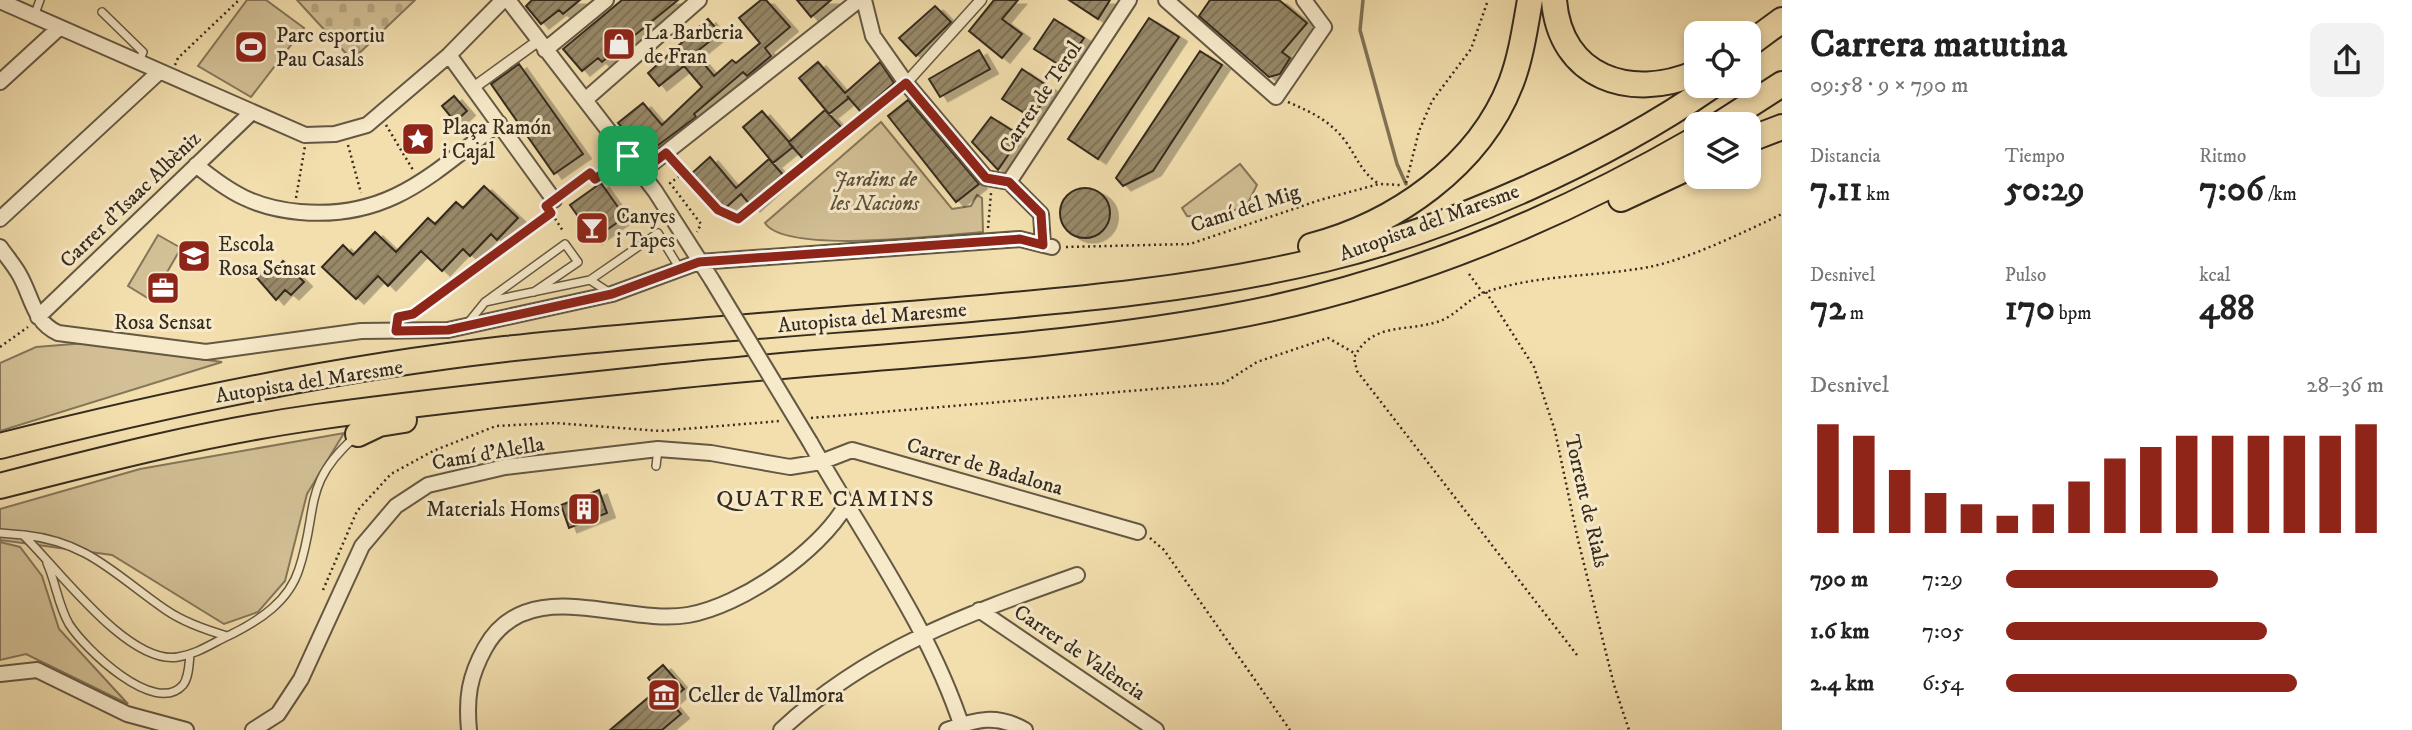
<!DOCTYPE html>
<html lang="es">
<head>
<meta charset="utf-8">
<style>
  body { margin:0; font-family:"IM FELL DW Pica",serif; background:#f2f2f2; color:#222; height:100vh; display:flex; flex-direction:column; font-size:26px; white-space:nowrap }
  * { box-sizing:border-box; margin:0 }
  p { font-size:23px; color:#767676 }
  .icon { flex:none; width:38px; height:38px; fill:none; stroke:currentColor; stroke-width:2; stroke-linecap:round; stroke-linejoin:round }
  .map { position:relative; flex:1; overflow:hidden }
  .details { display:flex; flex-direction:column; background:#fff; width:630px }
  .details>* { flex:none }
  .buttons { position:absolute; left:1684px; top:21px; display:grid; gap:14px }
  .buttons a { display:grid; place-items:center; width:77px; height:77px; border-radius:14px; background:#fff; box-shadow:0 4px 10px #0003; font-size:35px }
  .pin { position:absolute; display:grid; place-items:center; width:60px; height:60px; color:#fff; margin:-30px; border-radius:14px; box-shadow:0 4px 10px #0006 }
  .round { display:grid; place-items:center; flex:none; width:74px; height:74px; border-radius:14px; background:#f2f2f2 }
  .headline { display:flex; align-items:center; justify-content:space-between; height:119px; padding:0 28px }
  h1 { font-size:38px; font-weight:800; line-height:52px }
  .stats { display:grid; grid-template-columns:repeat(3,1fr); gap:10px; height:119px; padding:7px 28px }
  .stats div { display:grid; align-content:center }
  .stats b { font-size:35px; font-weight:800 }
  .stats small { font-size:19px; font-weight:400 }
  .stats p { font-size:19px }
  .chart { height:196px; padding:14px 28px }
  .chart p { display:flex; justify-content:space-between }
  .chart svg { width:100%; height:126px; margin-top:7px; stroke:#8f2418; stroke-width:6 }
  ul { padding:0 28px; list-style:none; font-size:23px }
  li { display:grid; grid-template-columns:112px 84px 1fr; align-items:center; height:52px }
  li i { height:18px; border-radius:9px; background:#8f2418 }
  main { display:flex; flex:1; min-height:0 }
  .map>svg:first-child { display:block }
  .green { fill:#d3c096; stroke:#84765a; stroke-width:2 }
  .cemetery { fill:url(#cemetery-stones); stroke:#84765a; stroke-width:2 }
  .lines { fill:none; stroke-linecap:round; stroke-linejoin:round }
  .stream { stroke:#807257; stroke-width:3.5 }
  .building { fill:url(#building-hatch); stroke:#352b1f; stroke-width:2; filter:url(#shadow) }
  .service-casing { stroke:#645843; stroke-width:10 }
  .pedestrian-casing { stroke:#645843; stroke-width:13 }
  .minor-casing { stroke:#645843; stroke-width:18 }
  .motorway-casing { stroke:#352b1f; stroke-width:28 }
  .path { stroke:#352b1f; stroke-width:2.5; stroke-dasharray:2 3.5; stroke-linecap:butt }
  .service { stroke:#f7eaca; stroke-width:7 }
  .pedestrian { stroke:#f7eaca; stroke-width:10 }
  .minor { stroke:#f7eaca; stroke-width:14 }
  .motorway { stroke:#f3dfae; stroke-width:24 }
  .minor-bridge-casing { stroke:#645843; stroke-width:18; stroke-linecap:butt }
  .minor-bridge { stroke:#f7eaca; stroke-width:14 }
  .route-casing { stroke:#fff; stroke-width:14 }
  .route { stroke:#8f2418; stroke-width:9 }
  .labels { text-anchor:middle; stroke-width:6; stroke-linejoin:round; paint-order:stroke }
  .poi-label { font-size:21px; fill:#352b1f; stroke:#f7eaca; text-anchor:start }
  .street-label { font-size:21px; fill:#352b1f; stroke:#f7eaca }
  .park-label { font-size:21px; font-style:italic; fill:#5c503d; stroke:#f7eaca }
  .neighbourhood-label { font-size:23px; letter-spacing:2px; fill:#352b1f; stroke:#f7eaca }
</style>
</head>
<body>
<main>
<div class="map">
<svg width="1782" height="730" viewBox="0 0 1782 730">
  <defs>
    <pattern id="cemetery-stones" width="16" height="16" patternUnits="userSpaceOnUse" patternTransform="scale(1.75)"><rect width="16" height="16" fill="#d3c096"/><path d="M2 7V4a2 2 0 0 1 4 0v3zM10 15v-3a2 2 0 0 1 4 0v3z" fill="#b6a581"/></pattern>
    <pattern id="building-hatch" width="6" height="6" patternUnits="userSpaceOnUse" patternTransform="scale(1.75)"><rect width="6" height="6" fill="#988969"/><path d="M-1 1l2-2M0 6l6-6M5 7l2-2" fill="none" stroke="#7d7056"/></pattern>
    <filter id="shadow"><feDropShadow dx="8" dy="4.5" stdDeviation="0" flood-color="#0004"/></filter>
  </defs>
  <rect width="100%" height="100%" fill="#f3dfae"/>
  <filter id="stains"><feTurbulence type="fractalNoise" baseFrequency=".00286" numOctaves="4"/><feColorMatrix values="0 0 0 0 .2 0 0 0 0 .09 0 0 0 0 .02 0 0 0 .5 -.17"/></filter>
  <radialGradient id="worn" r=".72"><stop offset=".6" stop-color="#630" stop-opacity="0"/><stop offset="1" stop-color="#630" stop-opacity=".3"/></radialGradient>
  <!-- green -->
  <path class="green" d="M247 0H266L304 28 251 97 198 66Z
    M881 122 952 209 971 206 977 195 982 198 983 232C944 235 786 255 765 223Z
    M1240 164 1257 185 1247 205 1216 218 1187 216 1182 208Z
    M158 235 181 248 151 300 128 286Z
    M86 343 222 362 0 431V363L36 347Z
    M344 433 307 494 285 581 258 612 224 624 112 555 0 540V509L140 469Z
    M0 542 20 547 42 576 59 629 128 704 26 654 0 660Z"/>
  <!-- cemetery -->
  <path class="cemetery" d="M297 0H415L352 60Z"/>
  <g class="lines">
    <!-- stream -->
    <path class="stream" d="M1363 0 1360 30 1397 164 1406 184"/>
  </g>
  <!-- building -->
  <path class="building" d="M532 0H580L563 14 559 10 541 24 526 6Z
    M622 0H678L602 62 598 58 582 71 563 49Z
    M761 0H766L790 27 765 48 771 56 747 76 743 72 694 114 696 117 645 155 618 123 643 103 662 125 702 87 684 66 659 86 648 73 708 19 720 33 695 53 714 76 732 60 736 63 760 43 739 18Z
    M797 0H831L811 17Z
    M994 0H1018L1002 19 1022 34 1002 58 969 31Z
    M1069 0H1110L1098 19Z
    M1210 0H1279L1307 23 1282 52 1290 58 1280 74 1269 77 1199 16Z
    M935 6 951 22 916 56 899 38Z
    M1149 18 1179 37 1098 159 1068 139Z
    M1054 19 1084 38 1064 68 1034 49Z
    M979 50 990 69 940 97 929 79Z
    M1200 51 1222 65 1153 171 1123 186 1116 178Z
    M818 62 845 93 880 62 894 83 861 112 847 96 849 98 829 114 799 78Z
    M519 64 583 154 554 174 491 84Z
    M1022 69 1052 89 1032 118 1002 99Z
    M454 96 467 111 455 122 442 106Z
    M908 100 979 184 956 202 888 116Z
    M825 110 842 128 805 161 789 143 793 147 773 163 743 127 762 111 789 142Z
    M991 117 1021 136 998 170 972 142Z
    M710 157 736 188 769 159 785 177 752 207 741 194 722 211 691 174Z
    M601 183 625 217 594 239 570 205Z
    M484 186 518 218 497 240 491 234 470 256 463 249 442 271 421 251 388 286 378 276 356 299 322 267 343 245 353 255 375 232 396 252 428 218 435 224 456 202 463 208Z
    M1060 213a25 25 0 1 1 50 0a25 25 0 1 1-50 0Z
    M283 261 304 282 291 295 285 290 276 300 257 278 269 264 275 270Z
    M599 490 607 513 569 528 561 505Z
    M663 665 684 689 670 701 681 714 662 730H610L657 690 648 678Z"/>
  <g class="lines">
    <defs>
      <path id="service" d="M102 12 143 52 138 64
        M34 16 40 0
        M590 280 610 293
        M534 292 578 262 565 244 485 302 590 280 658 233 680 269
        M468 323 485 302
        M656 466 658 449
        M0 533 23 535C56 566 128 666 178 657 198 654 214 642 232 634 260 620 289 601 299 569 319 509 301 484 356 436
        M24 535C89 542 116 576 166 610 185 623 206 630 227 636
        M47 563C56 583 58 605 69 624 84 648 155 717 183 685 189 677 189 664 190 654"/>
      <path id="pedestrian" d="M906 83 981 0
        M473 88 538 41"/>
      <path id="minor" d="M508 0 655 191 712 280
        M864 0 873 36 906 83 986 178 1009 182 1041 214 1043 245
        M1166 0 1276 97 1324 27 1304 0
        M0 1 305 135 335 134 367 125 449 55 503 0
        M545 50 606 0
        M449 55 554 200
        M0 82 59 28
        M585 100 699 0
        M196 165C230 193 255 208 300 212 390 220 433 173 499 123
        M640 173 859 0
        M1009 182 1129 0
        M0 219 158 73
        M0 247C6 256 14 265 19 274 32 296 33 322 58 333L206 352 361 331 448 330 612 294 699 262 1020 239 1052 247
        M38 317 252 112
        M810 442C863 536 930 627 963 730
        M979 610 1156 730
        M0 674 37 670 127 714 186 730
        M253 730 278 714 301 679 362 546 396 506 428 485 505 467 658 449 711 453 790 467 821 462 852 450 1138 532
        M469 730C466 698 469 677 485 648 527 572 623 626 688 615 741 606 819 552 846 505
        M781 730C868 649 967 614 1077 575
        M947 730C976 719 997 714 1025 730"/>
      <path id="motorway" d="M1554 0C1560 78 1631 101 1696 73
        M1748 45 1782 20
        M1720 124 1782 84
        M1748 140 1782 127
        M1621 199 1696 164
        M1311 246C1395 224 1479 166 1511 83 1521 57 1525 28 1530 0
        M358 434 379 424 404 420
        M0 446C165 404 336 368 505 349 652 333 800 323 947 311 1074 300 1201 289 1325 259 1453 228 1605 160 1712 86
        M0 486C104 459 210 432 317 417 432 401 549 389 665 377 851 357 1039 351 1223 318 1391 288 1549 224 1696 139"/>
    </defs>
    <!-- service casing -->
    <use href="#service" class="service-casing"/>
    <!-- pedestrian casing -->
    <use href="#pedestrian" class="pedestrian-casing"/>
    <!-- minor casing -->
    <use href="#minor" class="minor-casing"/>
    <!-- motorway casing -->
    <use href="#motorway" class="motorway-casing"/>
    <!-- path -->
    <path class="path" d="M175 65 178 58 239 0
      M1288 102C1311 112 1331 121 1346 142 1358 159 1361 172 1379 184
      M386 125 413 170
      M348 145 361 193
      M673 161 718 210 738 219 895 92
      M684 173 670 183 701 224 697 232
      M1406 183 1419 131 1432 101 1471 49 1488 0
      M564 193 590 173 595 179 619 163
      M296 198 305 146
      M552 214 563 231
      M988 228 991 193
      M1066 247 1190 244 1320 200 1379 184 1400 185
      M1469 274 1483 293
      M1486 292 1534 367 1555 431 1578 540 1614 685 1629 730
      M406 316 413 315 551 213
      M0 347 28 327
      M811 418 1224 383 1257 362 1328 338 1356 354
      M1150 538 1164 550 1290 730
      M323 590 357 511 391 474 433 451 496 426 555 423 660 431 780 421
      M1577 655 1357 371 1354 358C1371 322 1405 332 1437 322 1455 317 1468 298 1486 292 1539 274 1595 277 1649 267 1689 259 1744 232 1782 214"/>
    <!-- service -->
    <use href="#service" class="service"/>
    <!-- pedestrian -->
    <use href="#pedestrian" class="pedestrian"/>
    <!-- minor -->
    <use href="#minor" class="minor"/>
    <!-- motorway -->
    <use href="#motorway" class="motorway"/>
    <defs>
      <path id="minor-bridge" d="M712 280 810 442"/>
    </defs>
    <!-- minor-bridge casing -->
    <use href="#minor-bridge" class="minor-bridge-casing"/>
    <!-- minor-bridge -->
    <use href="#minor-bridge" class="minor-bridge"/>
  </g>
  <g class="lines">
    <defs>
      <path id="route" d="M906 83 986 178 1009 182 1041 214 1043 245 1020 239 699 262 612 294 448 330 396 331 398 317 413 314 551 213 546 206 590 173 595 179 628 156 640 173 666 153 718 210 738 219Z"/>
    </defs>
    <!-- route casing -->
    <use href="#route" class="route-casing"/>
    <!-- route -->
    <use href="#route" class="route"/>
  </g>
  <!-- icons -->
  <defs>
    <symbol id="shop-square" viewBox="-11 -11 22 22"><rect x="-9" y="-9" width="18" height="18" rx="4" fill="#8f2418" stroke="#f7eaca"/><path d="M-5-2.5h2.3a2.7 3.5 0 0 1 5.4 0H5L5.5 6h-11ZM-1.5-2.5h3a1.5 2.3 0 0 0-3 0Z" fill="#fff"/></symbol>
    <symbol id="stadium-square" viewBox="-11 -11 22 22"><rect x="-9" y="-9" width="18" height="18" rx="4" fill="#8f2418" stroke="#f7eaca"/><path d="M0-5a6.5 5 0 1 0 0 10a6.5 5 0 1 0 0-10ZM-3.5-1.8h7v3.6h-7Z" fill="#fff"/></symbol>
    <symbol id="sight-square" viewBox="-11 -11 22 22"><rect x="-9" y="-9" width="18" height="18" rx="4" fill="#8f2418" stroke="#f7eaca"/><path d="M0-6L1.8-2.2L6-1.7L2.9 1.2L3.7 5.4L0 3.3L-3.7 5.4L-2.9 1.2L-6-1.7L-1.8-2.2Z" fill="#fff"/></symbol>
    <symbol id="bar-square" viewBox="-11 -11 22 22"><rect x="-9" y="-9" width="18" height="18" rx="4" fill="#8f2418" stroke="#f7eaca"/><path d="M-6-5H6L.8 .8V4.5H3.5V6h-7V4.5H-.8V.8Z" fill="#fff"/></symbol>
    <symbol id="school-square" viewBox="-11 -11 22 22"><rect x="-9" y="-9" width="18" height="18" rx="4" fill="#8f2418" stroke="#f7eaca"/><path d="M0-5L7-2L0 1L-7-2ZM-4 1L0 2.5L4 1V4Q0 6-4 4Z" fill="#fff"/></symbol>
    <symbol id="office-square" viewBox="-11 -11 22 22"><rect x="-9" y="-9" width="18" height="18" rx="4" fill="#8f2418" stroke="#f7eaca"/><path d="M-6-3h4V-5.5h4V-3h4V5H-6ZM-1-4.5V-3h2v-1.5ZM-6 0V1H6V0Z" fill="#fff"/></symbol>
    <symbol id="building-square" viewBox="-11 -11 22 22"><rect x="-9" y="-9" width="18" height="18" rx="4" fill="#8f2418" stroke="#f7eaca"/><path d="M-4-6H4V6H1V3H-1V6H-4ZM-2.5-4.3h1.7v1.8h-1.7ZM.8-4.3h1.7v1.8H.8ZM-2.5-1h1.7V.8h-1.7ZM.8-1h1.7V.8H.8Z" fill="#fff"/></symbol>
    <symbol id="museum-square" viewBox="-11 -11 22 22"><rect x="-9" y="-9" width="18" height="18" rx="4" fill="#8f2418" stroke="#f7eaca"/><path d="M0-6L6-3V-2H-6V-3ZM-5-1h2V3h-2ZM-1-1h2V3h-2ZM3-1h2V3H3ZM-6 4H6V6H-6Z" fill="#fff"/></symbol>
  </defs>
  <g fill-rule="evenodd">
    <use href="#shop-square" x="600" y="25" width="38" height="38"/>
    <use href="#stadium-square" x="232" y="28" width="38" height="38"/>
    <use href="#sight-square" x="399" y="120" width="38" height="38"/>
    <use href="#bar-square" x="573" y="209" width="38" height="38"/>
    <use href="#school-square" x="175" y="237" width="38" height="38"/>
    <use href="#office-square" x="144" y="269" width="38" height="38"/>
    <use href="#building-square" x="565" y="490" width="38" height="38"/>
    <use href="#museum-square" x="645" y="676" width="38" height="38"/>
  </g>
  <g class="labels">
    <!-- poi labels -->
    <g class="poi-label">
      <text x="644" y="39">La Barberia<tspan x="644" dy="24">de Fran</tspan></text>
      <text x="276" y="42">Parc esportiu<tspan x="276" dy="24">Pau Casals</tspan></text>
      <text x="442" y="134">Plaça Ramón<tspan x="442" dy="24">i Cajal</tspan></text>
      <text x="616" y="223">Canyes<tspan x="616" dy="24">i Tapes</tspan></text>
      <text x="218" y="251">Escola<tspan x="218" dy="24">Rosa Sensat</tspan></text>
      <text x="163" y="329" text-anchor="middle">Rosa Sensat</text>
      <text x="560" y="516" text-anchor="end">Materials Homs</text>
      <text x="688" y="702">Celler de Vallmora</text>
    </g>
    <!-- street labels -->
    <g class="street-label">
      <text transform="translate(1040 97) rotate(-56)" y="7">Carrer de Terol</text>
      <text transform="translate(130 199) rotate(-44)" y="7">Carrer d'Isaac Albèniz</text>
      <text transform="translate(1245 208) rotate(-18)" y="7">Camí del Mig</text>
      <text transform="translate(1429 222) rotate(-20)" y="7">Autopista del Maresme</text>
      <text transform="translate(872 317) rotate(-5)" y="7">Autopista del Maresme</text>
      <text transform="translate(309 381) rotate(-9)" y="7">Autopista del Maresme</text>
      <text transform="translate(488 453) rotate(-10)" y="7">Camí d'Alella</text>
      <text transform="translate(985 466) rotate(16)" y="7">Carrer de Badalona</text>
      <text transform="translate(1587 501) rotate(77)" y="7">Torrent de Rials</text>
      <text transform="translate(1080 652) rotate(34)" y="7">Carrer de València</text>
    </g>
    <!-- park labels -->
    <g class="park-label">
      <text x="875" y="186">Jardins de<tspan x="875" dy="24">les Nacions</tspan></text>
    </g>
    <!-- neighbourhood labels -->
    <g class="neighbourhood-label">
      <text x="826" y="506">QUATRE CAMINS</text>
    </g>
  </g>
  <rect width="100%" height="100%" filter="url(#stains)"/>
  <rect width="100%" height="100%" fill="url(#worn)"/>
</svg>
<div class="buttons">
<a><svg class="icon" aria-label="locate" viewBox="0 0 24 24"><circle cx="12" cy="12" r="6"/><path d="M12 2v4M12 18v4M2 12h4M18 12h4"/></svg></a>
<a><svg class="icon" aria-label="layers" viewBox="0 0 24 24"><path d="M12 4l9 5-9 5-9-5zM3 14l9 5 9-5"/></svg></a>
</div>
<div class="pin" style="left:628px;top:156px;background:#1e9e55"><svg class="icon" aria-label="arrive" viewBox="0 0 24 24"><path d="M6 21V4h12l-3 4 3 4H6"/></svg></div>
</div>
<section class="details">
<div class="headline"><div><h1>Carrera matutina</h1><p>09:58 · 9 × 790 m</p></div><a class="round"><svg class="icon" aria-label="share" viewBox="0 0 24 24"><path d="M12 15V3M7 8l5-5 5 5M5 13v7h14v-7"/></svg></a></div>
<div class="stats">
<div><p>Distancia</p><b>7.11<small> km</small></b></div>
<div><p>Tiempo</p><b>50:29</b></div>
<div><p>Ritmo</p><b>7:06<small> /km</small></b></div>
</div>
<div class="stats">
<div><p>Desnivel</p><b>72<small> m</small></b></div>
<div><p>Pulso</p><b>170<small> bpm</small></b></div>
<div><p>kcal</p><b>488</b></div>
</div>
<div class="chart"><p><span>Desnivel</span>28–36 m</p>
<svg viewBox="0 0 160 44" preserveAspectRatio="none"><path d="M5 44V6M15 44V10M25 44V22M35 44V30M45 44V34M55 44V38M65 44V34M75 44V26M85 44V18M95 44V14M105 44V10M115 44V10M125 44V10M135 44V10M145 44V10M155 44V6"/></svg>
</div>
<ul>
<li><b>790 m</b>7:29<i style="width:56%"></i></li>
<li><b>1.6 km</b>7:05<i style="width:69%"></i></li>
<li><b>2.4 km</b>6:54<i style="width:77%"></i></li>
</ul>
</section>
</main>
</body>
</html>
